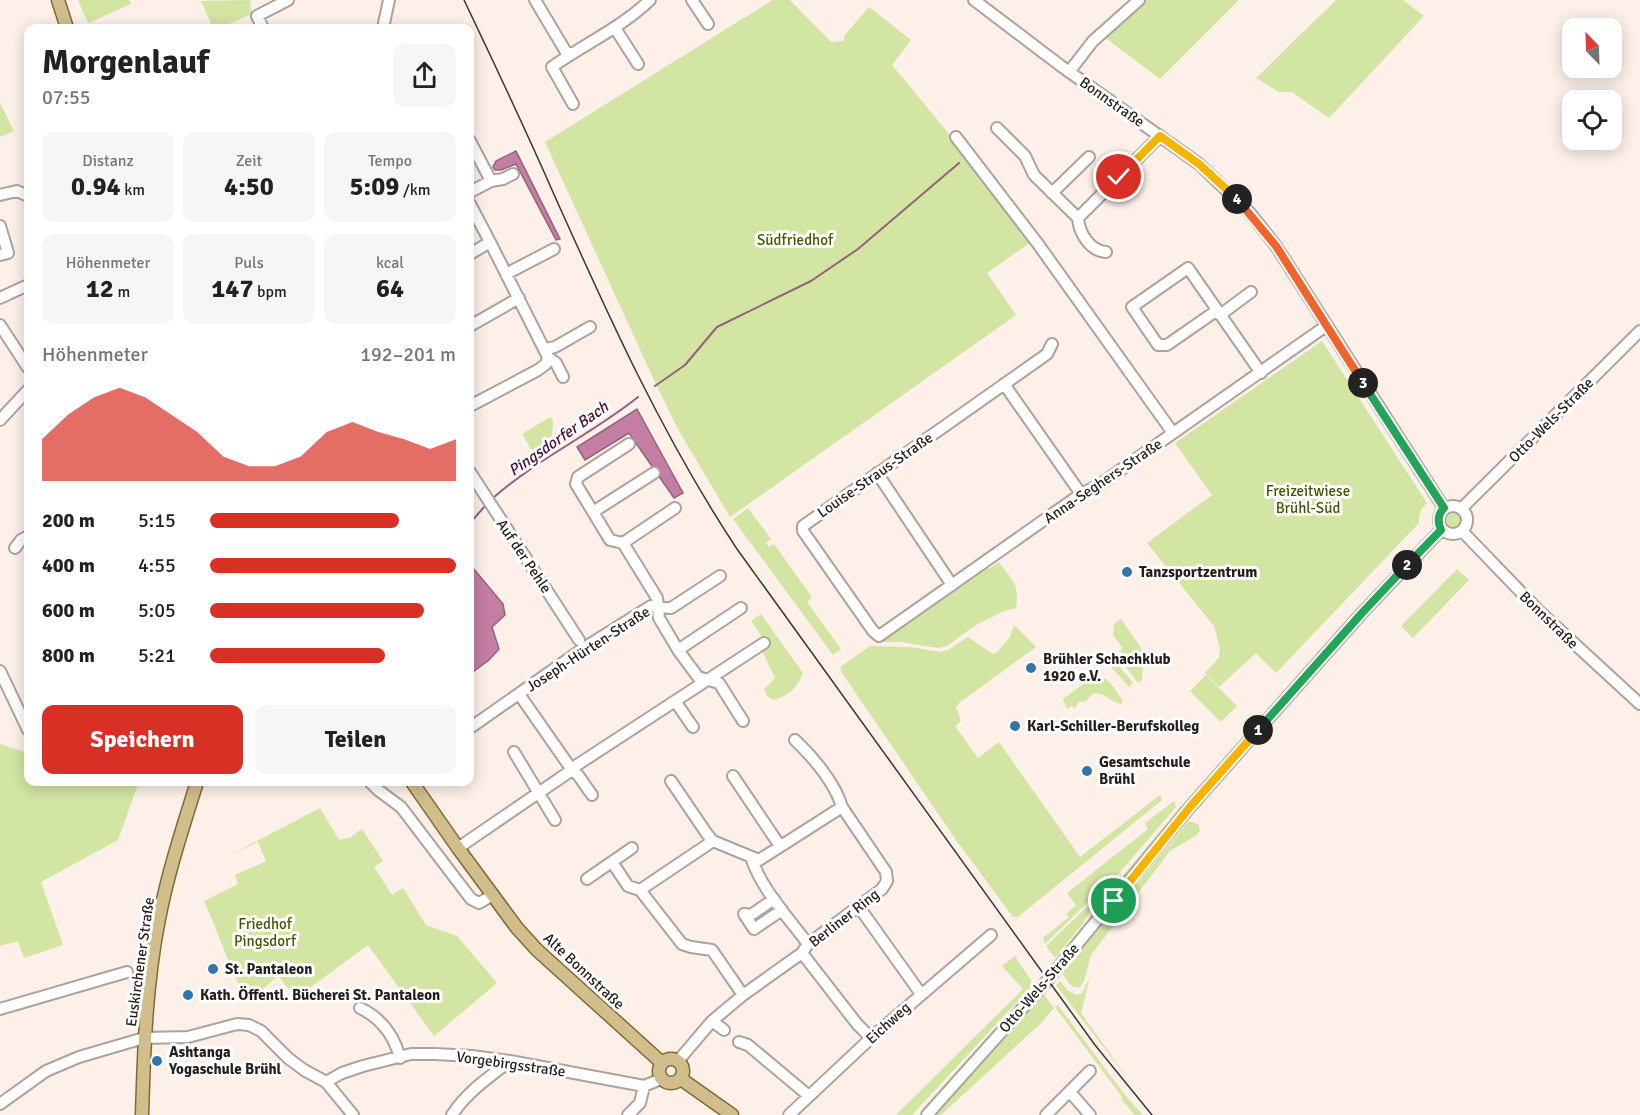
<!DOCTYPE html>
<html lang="de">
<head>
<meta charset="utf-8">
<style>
  body { margin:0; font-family:Signika,sans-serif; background:#f6f6f6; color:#222; height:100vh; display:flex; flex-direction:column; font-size:22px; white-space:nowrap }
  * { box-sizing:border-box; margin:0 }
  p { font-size:20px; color:#767676 }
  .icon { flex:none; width:33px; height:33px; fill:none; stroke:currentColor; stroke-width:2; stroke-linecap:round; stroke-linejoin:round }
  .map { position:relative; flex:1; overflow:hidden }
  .details { position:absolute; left:24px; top:24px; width:450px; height:762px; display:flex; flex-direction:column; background:#fff; border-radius:12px; box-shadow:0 3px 15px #0003 }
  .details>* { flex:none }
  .needle { width:39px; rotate:337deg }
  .controls { position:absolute; left:1562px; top:18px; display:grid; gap:12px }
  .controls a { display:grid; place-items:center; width:60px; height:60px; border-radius:12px; background:#fff; box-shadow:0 3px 15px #0003; font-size:30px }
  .pin { position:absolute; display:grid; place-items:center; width:51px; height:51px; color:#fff; margin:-26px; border:3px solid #fff; border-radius:50%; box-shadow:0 2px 6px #0007 }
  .km { position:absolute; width:30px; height:30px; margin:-15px; border-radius:50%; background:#222; color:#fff; font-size:16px; line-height:30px; text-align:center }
  .round { display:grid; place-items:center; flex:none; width:63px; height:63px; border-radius:12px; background:#f6f6f6 }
  .head { display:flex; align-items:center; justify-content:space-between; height:102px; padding:0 18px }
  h1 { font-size:33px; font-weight:800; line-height:45px }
  .stats { display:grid; grid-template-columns:repeat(3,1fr); gap:9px; height:102px; padding:6px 18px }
  .stats div { display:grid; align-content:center; border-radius:12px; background:#f6f6f6; text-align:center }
  .stats b { font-size:26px; font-weight:800 }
  .stats small { font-size:16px; font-weight:400 }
  .stats p { font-size:16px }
  .chart { height:168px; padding:12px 18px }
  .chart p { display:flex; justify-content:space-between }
  .chart svg { width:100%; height:108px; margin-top:6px; fill:#d93025; opacity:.7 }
  .primary-button { display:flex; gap:12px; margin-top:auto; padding:12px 18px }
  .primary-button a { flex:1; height:69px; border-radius:12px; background:#d93025; color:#fff; font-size:24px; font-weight:800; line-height:69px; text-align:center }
  .primary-button a+a { background:#f6f6f6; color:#222 }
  ul { padding:0 18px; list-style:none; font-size:20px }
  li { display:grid; grid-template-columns:96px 72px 1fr; align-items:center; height:45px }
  li i { height:15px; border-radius:8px; background:#d93025 }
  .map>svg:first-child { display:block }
  .green { fill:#d2e5a2 }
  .water { fill:#c47ea3; stroke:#94627a; stroke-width:1.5 }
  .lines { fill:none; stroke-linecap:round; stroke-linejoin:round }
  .stream { stroke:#94627a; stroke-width:2 }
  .minor-casing { stroke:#aea39c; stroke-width:14 }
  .major-casing { stroke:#816a33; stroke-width:15 }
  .minor { stroke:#fff; stroke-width:10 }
  .major { stroke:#d2be8c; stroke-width:12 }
  .tram { stroke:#3b3632; stroke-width:1.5 }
  .split-1-casing { stroke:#fff; stroke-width:12 }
  .split-2-casing { stroke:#fff; stroke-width:12 }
  .split-3-casing { stroke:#fff; stroke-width:12 }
  .split-4-casing { stroke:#fff; stroke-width:12 }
  .split-5-casing { stroke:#fff; stroke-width:12 }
  .split-1 { stroke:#f5b400; stroke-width:8 }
  .split-2 { stroke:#22a559; stroke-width:8 }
  .split-3 { stroke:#22a559; stroke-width:8 }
  .split-4 { stroke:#f0652b; stroke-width:8 }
  .split-5 { stroke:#f5b400; stroke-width:8 }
  .poi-dot { fill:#3275ab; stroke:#fff; stroke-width:2 }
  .labels { text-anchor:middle; stroke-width:6; stroke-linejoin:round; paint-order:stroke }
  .street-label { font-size:15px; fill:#231f1c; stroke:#fff }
  .park-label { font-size:15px; fill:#465600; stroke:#fff }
  .poi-label { font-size:15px; font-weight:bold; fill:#231f1c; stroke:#fff; text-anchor:start }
  .water-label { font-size:16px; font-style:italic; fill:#4e0f36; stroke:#fff }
</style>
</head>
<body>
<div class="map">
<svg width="1640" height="1115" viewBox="0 0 1640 1115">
  <rect width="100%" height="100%" fill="#fcf0e9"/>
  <!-- green -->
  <path class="green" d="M78 0H129L131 4 88 23Z
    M250 0 252 14 220 28H213L201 1Z
    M773 0H790L831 42 844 41V36L869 7 911 40 892 65 968 157 1032 241 987 273 1016 315 730 517 679 431 654 380 545 142Z
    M1144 0H1239L1160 79 1103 36Z
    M1336 0H1403L1424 16 1329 118 1292 92H1279L1256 78Z
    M0 103 14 131 0 137Z
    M1322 341 1427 503C1420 509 1419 514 1419 523L1276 673 1256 653 1219 687 1205 673 1220 657 1219 655 1220 648 1214 626 1147 543 1212 495 1175 443Z
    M550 417 553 420 552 436 534 454 522 434Z
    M748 508 771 539 766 543 769 547 774 544 812 597 807 602 841 649 833 655 733 519Z
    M1444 520a9 9 0 1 1 18 0a9 9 0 1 1-18 0Z
    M999 562C1012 580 1020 584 1016 608L1004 611 974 626 947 646 938 648 900 642H875L986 565 989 569Z
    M1457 569 1469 580 1413 638 1401 626Z
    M761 614 803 673C799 686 786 698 773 700L767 696 764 689 775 678 762 651 768 646 751 621Z
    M1121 619 1139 645 1144 655 1142 680 1138 683 1119 658 1122 647 1113 635 1114 624Z
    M1014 625 1036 647 959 703 956 707 961 721 955 726 978 758 999 742 1080 857 1160 795 1162 800 1018 917H1013L956 840 855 692 842 673 840 667 870 646 910 647 940 652 948 650 968 637 993 654 996 653 1010 637Z
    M1112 657 1133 683 1129 687 1110 666Z
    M1206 675 1237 706 1221 722 1190 691Z
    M1094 676C1109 675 1115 690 1123 701L1121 704C1110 701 1105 693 1093 693L1086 701 1078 702 1075 709 1072 706 1067 709 1063 699Z
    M0 744 28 753V782H139L118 840 41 882 63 945 24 958 18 941 0 946Z
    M1174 801 1176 807 1103 892 1091 899 1045 944 1043 938 1069 917 1066 914 1076 905 1067 893 1148 829 1145 823Z
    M1181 806 1182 809 1129 874 1117 886 1116 884Z
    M320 808 339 840 349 838 362 829 383 861 374 867 392 895 403 888 426 925 457 936 497 983 434 1036 368 945 296 998 278 976 247 1002C230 969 219 934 204 901L238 884 235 875 266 861 258 842 230 855Z
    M1189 821 1198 824 1200 830 1197 835 1170 851 1091 955 1084 981 1080 987C1070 989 1067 980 1062 973Z
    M1094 900 1096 901 1082 925 1055 958 1046 946Z
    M1015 956 1032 982 1028 990 912 1115H896L1023 989 1002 966Z
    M1090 977 1081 1013 1131 1083 1056 985 1060 981 1067 990 1077 995 1082 993Z
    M1042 992 1054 1008 1040 1024 941 1115H937L939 1108Z
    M1058 1005 1125 1095 1143 1115H1135L1121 1099 1122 1097 1055 1007Z"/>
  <!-- water -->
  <path class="water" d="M516 151 560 239 556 240 516 164 501 170H495L493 167 496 161Z
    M637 409 683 493 674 498 629 433 585 460 577 447Z
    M470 553 473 568 503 604 505 615 492 627 499 649 489 660 470 674Z"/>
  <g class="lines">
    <!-- stream -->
    <path class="stream" d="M655 386 685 365 717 327 811 281 858 249 959 163
      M493 498C537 459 592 434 638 397
      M470 523 485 506"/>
    <defs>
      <path id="minor" d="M535 0 566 52 571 54
        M692 0 708 24
        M974 0 1061 66 1199 164 1250 213 1276 246 1444 508
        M263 28 257 16 288 0
        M383 28 389 0
        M615 28 638 64
        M1069 72 1093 41 1139 0
        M573 104 552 67C584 44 621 28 650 0
        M997 128 1025 156 1034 175 1078 218
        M956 137 1038 244 1173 433
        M470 141 491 181 470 192
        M491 181 503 179 513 174
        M1052 193 1089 157
        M0 195 17 191 28 196
        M470 204 490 242 470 254
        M0 226 8 253 0 255
        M1106 252C1090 251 1079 233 1078 218L1160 136
        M506 274 554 249
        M0 298 28 285
        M1216 311 1167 345H1158L1132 307 1188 268 1261 373
        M1220 315 1251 292
        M0 325 28 368
        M470 326 519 298
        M1052 344 1047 354 803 526V531L873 631 879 636 1081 494 1099 485 1326 326
        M545 349 555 347 590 327
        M548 357 556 363 563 377
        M1004 384 1081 494
        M470 406 538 370 546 364 548 357 490 242
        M0 420 28 390
        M629 444 578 477 576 484 610 540 623 543 657 598 659 618 678 650 698 677 719 683 743 721
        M470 472 579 640
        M877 473 952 585
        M1439 520a14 14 0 1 1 28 0a14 14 0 1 1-28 0Z
        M1461 509 1640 331
        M593 512 654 473
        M1462 531 1540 612 1640 704
        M623 543 675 508
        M15 548 21 540 28 536
        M678 650 741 608
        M0 671 28 730
        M519 694 572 770 578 775 592 795
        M675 701 693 727
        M470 728 584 648 651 606 671 608 720 576
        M795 740C813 757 835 783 842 807
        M514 752 555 820
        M733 776 780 846
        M671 781 707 834 713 841
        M370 782 378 790 401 807 471 899 479 903 493 895
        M458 848 572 770 577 765 764 643
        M751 857C761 889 788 917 808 944
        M612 862 628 886 640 890 682 944 691 947 712 950 743 995
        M587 879 632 848
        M640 890 713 841 759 860 842 807 886 872 887 881 882 889 808 944 802 953 743 995 712 1021 678 1061
        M859 907 921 994
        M744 914 754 929 782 910
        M744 914 751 915 774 899
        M802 953 857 1024 871 1038
        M360 1008C381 1018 394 1035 400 1058
        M0 1009 127 972
        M712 1021 724 1030
        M739 1042 748 1045 809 1096
        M326 1082 342 1073 363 1066 411 1054H435L472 1056 510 1061 644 1086 661 1079
        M1070 1092 1090 1115
        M0 1104 46 1071 79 1057 144 1038 188 1037 237 1024 249 1025 261 1031 288 1058 304 1070 326 1082 353 1115
        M452 1115C466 1093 489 1077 510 1061
        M628 1115 640 1103 644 1086
        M789 1115 871 1038 991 935
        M927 1115 1046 982 1190 807 1362 613 1441 530
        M1046 1115 1090 1071"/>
      <path id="major" d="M58 0 67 28
        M412 782 458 848 517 928 537 950 662 1063
        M659 1071a12 12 0 1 1 24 0a12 12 0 1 1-24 0Z
        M681 1079 732 1115
        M142 1115C144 1050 146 983 159 919 168 872 183 827 197 782"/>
    </defs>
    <!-- minor casing -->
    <use href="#minor" class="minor-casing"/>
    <!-- major casing -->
    <use href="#major" class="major-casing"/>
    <!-- minor -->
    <use href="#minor" class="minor"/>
    <!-- major -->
    <use href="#major" class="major"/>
    <!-- tram -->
    <path class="tram" d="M464 0C494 63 524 126 552 190 607 313 662 436 737 549L1053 987 1095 1045 1152 1115"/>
  </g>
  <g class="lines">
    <defs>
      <path id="split-1" d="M1114 901 1190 807 1258 730"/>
      <path id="split-2" d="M1258 730 1362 613 1407 565"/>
      <path id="split-3" d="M1363 383 1444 508C1438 514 1437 521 1441 530L1407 565"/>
      <path id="split-4" d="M1237 199 1276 246 1363 383"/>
      <path id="split-5" d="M1119 177 1160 136 1199 164 1237 199"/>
    </defs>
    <!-- split-1 casing -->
    <use href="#split-1" class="split-1-casing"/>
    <!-- split-2 casing -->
    <use href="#split-2" class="split-2-casing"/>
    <!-- split-3 casing -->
    <use href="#split-3" class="split-3-casing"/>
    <!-- split-4 casing -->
    <use href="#split-4" class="split-4-casing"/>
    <!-- split-5 casing -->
    <use href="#split-5" class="split-5-casing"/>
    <!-- split-1 -->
    <use href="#split-1" class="split-1"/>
    <!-- split-2 -->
    <use href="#split-2" class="split-2"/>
    <!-- split-3 -->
    <use href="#split-3" class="split-3"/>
    <!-- split-4 -->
    <use href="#split-4" class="split-4"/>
    <!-- split-5 -->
    <use href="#split-5" class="split-5"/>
  </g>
  <!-- markers -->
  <g class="poi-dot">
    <circle cx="1127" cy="572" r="6"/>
    <circle cx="1031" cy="668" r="6"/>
    <circle cx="1015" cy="726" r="6"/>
    <circle cx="1087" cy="771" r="6"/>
    <circle cx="213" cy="969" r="6"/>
    <circle cx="188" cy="995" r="6"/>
    <circle cx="157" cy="1061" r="6"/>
  </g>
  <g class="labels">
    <!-- street labels -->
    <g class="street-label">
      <text transform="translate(1112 102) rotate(35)" y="5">Bonnstraße</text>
      <text transform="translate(1551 420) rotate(-45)" y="5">Otto-Wels-Straße</text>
      <text transform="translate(875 475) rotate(-35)" y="5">Louise-Straus-Straße</text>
      <text transform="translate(1103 481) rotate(-34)" y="5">Anna-Seghers-Straße</text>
      <text transform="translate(524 556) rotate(56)" y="5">Auf der Pehle</text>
      <text transform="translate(1549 620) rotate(44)" y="5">Bonnstraße</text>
      <text transform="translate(588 649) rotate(-33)" y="5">Joseph-Hürten-Straße</text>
      <text transform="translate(844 918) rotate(-38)" y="5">Berliner Ring</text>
      <text transform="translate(140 962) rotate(-82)" y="5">Euskirchener Straße</text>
      <text transform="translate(584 971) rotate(43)" y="5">Alte Bonnstraße</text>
      <text transform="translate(1039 988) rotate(-49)" y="5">Otto-Wels-Straße</text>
      <text transform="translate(888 1023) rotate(-42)" y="5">Eichweg</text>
      <text transform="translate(511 1064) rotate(8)" y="5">Vorgebirgsstraße</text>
    </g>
    <!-- park labels -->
    <g class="park-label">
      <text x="795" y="245">Südfriedhof</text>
      <text x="1308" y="496">Freizeitwiese<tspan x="1308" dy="17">Brühl-Süd</tspan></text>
      <text x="265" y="929">Friedhof<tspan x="265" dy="17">Pingsdorf</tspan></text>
    </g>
    <!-- poi labels -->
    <g class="poi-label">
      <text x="1139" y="577">Tanzsportzentrum</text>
      <text x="1043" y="664">Brühler Schachklub<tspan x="1043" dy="17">1920 e.V.</tspan></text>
      <text x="1027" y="731">Karl-Schiller-Berufskolleg</text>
      <text x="1099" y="767">Gesamtschule<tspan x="1099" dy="17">Brühl</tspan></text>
      <text x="225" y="974">St. Pantaleon</text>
      <text x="200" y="1000">Kath. Öffentl. Bücherei St. Pantaleon</text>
      <text x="169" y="1057">Ashtanga<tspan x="169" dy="17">Yogaschule Brühl</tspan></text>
    </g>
    <!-- water labels -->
    <g class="water-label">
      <text transform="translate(558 438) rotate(-35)" y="6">Pingsdorfer Bach</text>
    </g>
  </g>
</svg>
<div class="controls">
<a><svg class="needle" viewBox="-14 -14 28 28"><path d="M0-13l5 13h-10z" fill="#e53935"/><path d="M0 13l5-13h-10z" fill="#767676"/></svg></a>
<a><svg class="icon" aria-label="locate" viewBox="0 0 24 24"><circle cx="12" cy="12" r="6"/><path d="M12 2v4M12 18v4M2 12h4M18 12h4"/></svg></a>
</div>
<div class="pin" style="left:1114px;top:901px;background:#1e9e55"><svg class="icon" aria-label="arrive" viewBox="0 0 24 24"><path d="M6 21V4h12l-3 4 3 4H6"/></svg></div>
<div class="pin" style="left:1119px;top:177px;background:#d93025"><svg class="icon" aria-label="check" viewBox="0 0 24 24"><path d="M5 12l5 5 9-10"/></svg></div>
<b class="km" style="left:1258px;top:730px">1</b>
<b class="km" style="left:1407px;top:565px">2</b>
<b class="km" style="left:1363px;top:383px">3</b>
<b class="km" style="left:1237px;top:199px">4</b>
<section class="details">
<div class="head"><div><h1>Morgenlauf</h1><p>07:55</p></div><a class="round"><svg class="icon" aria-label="share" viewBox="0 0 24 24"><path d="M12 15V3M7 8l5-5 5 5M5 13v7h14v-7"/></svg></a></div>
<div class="stats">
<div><p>Distanz</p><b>0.94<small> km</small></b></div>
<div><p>Zeit</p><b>4:50</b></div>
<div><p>Tempo</p><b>5:09<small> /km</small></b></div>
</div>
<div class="stats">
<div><p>Höhenmeter</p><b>12<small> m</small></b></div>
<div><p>Puls</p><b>147<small> bpm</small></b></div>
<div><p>kcal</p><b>64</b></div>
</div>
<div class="chart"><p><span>Höhenmeter</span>192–201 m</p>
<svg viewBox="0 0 160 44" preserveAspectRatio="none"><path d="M0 44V27L10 17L20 10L30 6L40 10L50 17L60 24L70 34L80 38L90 38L100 34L110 24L120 20L130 24L140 27L150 31L160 27V44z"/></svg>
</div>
<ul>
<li><b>200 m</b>5:15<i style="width:77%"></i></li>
<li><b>400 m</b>4:55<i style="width:100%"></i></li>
<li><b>600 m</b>5:05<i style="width:87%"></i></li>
<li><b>800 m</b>5:21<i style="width:71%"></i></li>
</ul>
<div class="primary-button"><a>Speichern</a><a>Teilen</a></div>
</section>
</div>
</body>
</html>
